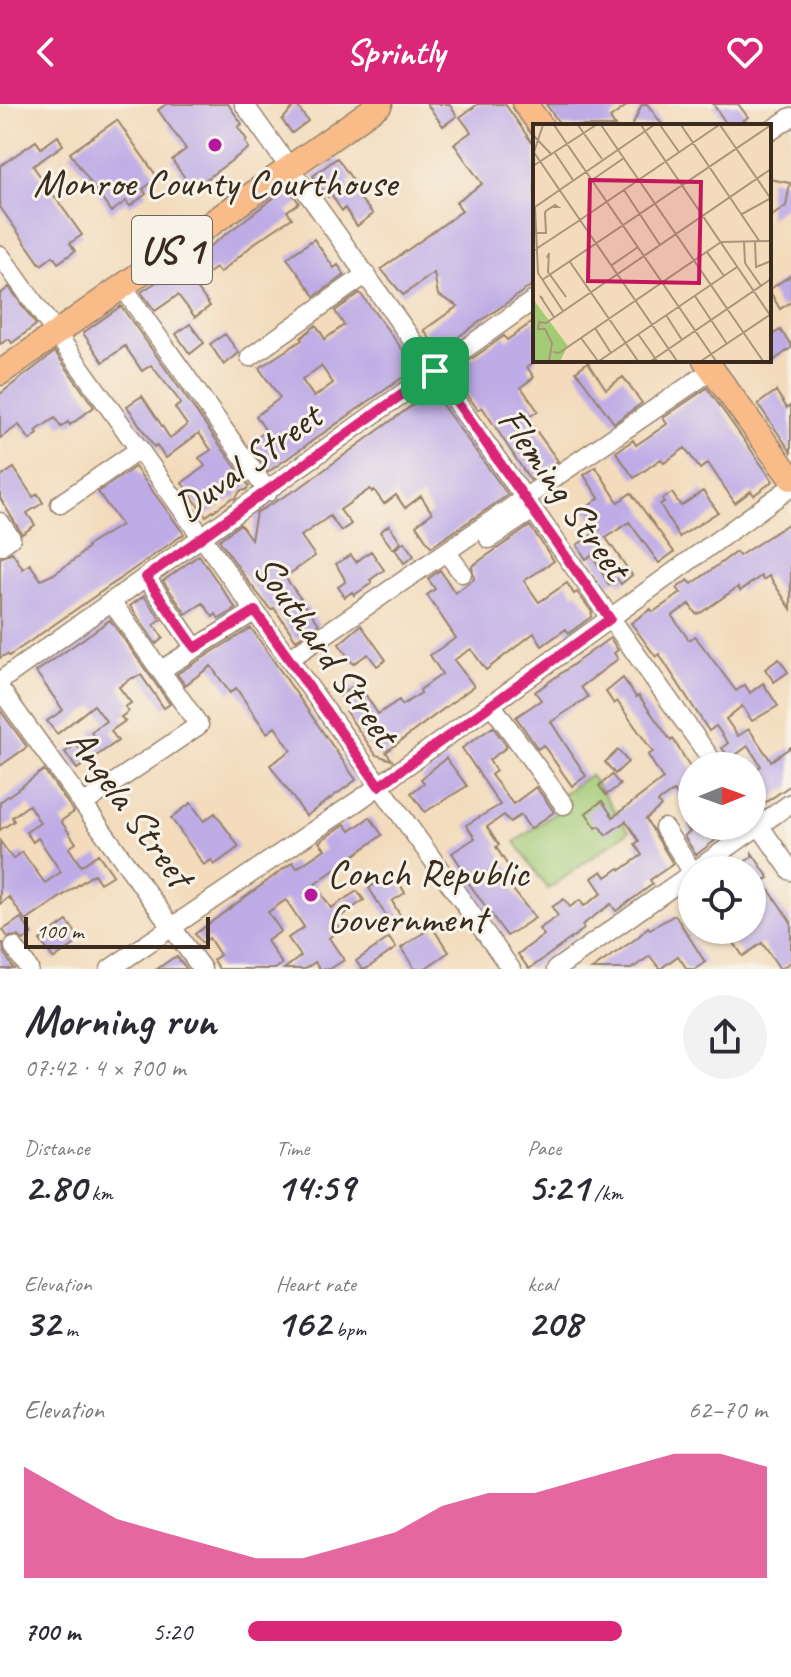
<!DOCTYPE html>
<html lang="en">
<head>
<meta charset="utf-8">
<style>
  body { margin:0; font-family:Caveat,sans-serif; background:#f2f2f3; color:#2b2b33; height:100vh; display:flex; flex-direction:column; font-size:30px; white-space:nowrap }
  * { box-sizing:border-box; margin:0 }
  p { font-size:26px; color:#7c7c81 }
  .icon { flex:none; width:44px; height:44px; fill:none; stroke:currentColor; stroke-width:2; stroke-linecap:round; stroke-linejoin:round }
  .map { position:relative; height:865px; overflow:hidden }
  .details { display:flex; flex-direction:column; background:#fff; flex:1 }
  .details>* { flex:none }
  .needle { width:52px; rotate:89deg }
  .fabs { position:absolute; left:678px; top:648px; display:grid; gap:16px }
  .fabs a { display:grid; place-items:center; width:88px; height:88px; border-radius:50%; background:#fff; box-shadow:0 2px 6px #0004; font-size:40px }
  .scale { position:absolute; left:24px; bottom:20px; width:186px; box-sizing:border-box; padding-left:8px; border:4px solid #3b2a1e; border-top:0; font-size:22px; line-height:28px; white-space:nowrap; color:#3b2a1e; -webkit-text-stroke:6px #f7f3e8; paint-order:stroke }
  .pin { position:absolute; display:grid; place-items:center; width:68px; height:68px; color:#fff; margin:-34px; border-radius:16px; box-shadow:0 4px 12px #0006 }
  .round { display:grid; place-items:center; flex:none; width:84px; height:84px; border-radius:42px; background:#f2f2f3 }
  .overview { display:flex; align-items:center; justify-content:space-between; height:136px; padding:0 24px }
  h1 { font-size:44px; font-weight:600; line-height:60px }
  .metrics { display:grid; grid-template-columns:repeat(3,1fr); gap:12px; height:136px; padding:8px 24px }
  .metrics div { display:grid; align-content:center }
  .metrics b { font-size:40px; font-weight:600 }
  .metrics small { font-size:22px; font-weight:400 }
  .metrics p { font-size:22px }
  .chart { height:224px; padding:16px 24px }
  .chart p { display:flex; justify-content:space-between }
  .chart svg { width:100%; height:144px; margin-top:8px; fill:#db2777; opacity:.7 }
  ul { padding:0 24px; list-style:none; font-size:26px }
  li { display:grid; grid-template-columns:128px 96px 1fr; align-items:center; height:60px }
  li i { height:20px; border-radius:10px; background:#db2777 }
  header { display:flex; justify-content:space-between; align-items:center; height:104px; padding:0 24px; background:#db2777; color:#fff; font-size:36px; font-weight:600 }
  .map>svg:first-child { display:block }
  .green { fill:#a3cb76; stroke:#6f7a4a; stroke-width:2 }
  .building { fill:#bface6; fill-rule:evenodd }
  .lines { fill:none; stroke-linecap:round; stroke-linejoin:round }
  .minor-casing { stroke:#97826c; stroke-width:21 }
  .major-casing { stroke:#97826c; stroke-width:27 }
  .minor { stroke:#fff; stroke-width:18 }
  .major { stroke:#f9bc89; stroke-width:24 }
  .route-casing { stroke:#fff; stroke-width:16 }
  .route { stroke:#db2777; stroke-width:10 }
  .poi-dot { fill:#b5179e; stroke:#f7f3e8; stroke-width:3 }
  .labels { text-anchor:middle; stroke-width:6; stroke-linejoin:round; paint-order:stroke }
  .shield { fill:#f7f3e8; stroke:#73665b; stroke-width:2 }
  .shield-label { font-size:38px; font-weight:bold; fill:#3b2a1e }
  .poi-label { font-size:40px; fill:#3b2a1e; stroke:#f7f3e8 }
  .street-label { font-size:40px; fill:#3b2a1e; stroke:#f7f3e8 }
  .inset-road { fill:none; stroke:#a9947c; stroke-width:2 }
  .view { fill:#c2185b; fill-opacity:0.15; stroke:#c2185b; stroke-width:4 }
  .inset-edge { fill:none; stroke:#3b2a1e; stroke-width:4 }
</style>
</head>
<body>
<header><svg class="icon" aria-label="back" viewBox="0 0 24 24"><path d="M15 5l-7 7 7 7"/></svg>Sprintly<svg class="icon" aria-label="heart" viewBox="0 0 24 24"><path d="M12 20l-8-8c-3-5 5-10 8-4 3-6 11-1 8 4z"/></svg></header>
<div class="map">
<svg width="791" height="865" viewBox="0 0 791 865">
  <rect width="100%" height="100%" fill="#f7f3e8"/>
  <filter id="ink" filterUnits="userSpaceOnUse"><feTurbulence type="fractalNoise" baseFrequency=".0125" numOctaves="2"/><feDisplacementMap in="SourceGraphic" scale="16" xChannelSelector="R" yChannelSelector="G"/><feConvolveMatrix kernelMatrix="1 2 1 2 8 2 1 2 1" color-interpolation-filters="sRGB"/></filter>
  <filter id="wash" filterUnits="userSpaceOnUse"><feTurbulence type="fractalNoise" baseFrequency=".006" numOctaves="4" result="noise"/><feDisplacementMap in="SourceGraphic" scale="32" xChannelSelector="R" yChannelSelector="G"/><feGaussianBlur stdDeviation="1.8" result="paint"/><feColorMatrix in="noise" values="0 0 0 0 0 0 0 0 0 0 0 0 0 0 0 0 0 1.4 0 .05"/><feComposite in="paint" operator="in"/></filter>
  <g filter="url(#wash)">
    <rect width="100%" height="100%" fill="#f3dbbb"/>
    <!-- green -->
    <path class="green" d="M590 671 629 727 548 785 515 738 567 701 561 691Z"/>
    <g id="blocks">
      <!-- building -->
      <path class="building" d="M166 0H228L242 20 238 23 247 36 245 38 249 44 195 83 190 76 188 78 172 56 186 45 158 6Z
        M296 0 308 17 292 29 282 16Z
        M427 0H449L457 12 443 22Z
        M478 0H505L535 43V179L438 247 424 226 458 202 438 191 434 169 403 191 381 165 462 107 456 98 482 80 454 40 471 28 460 13Z
        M546 0H629L610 14 615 22H561Z
        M642 0H647L663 22H632Z
        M713 0H738L748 13 736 22H728Z
        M117 16 158 74 143 85 146 90 130 102 126 97 111 108 70 49Z
        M58 32 63 41 33 62 82 131 70 139 75 147 58 159 53 152 41 161 0 103V62L36 37 41 44Z
        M337 54 352 75 347 79 373 110 357 122 345 104 342 107 331 90 328 93 313 72Z
        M769 75 790 79 786 102 769 114Z
        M288 83 299 99 287 107 292 114 256 138 220 169 216 164 194 180 210 202 195 213 178 191 155 207 141 188 201 149Z
        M314 135 334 164 338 161 345 171 315 192 287 154Z
        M791 171V198L780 205 769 186Z
        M9 183 36 221 12 239 9 235 0 240V190Z
        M360 189 416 264 268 368 249 340 266 327 256 312 280 294 259 264 302 236 301 234 316 221 325 235 344 221 335 207ZM321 262 333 279 314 293 302 276Z
        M121 202 249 382 246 386 240 387 235 395 232 394 206 412 182 379 205 362 199 354 211 346 199 329 166 354 156 341 154 343 127 302 142 292 170 334 187 321 175 304 180 300 178 295 151 261 142 267 125 242 103 258 83 229Z
        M535 216V258L527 263 534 273 521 283 538 307 527 314 558 357 530 376 482 303 478 306 452 269 504 232 507 236Z
        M190 220 204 239 190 250 176 230Z
        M780 226 791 240V244L769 260V233Z
        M225 230 239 249 224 261 210 240Z
        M55 248 94 303 70 321 68 318 61 323 55 314 36 327 38 330 30 336 19 321 0 334V290Z
        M588 258 606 285 623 273 642 299 614 319 576 267Z
        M707 284 773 377 754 391 751 387 735 399 708 359 700 365 685 344 664 359 661 355 634 374 616 348 633 336 636 341 667 320 663 314Z
        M432 287 508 391 431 443 416 421 432 409 421 392 405 404 396 391 384 400 374 386 372 388 370 385 340 406 351 420 341 427 330 412 301 432 315 452 285 473 319 520 296 536 274 504 271 506 248 477 219 436 240 420 251 435 256 409 302 382Z
        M776 287 787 304 791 301V348L758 300Z
        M135 363 184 430 9 552 7 550 0 554V454L12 448 23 465 30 460 41 476 54 470 77 454 88 443 87 442 121 421 98 388Z
        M596 363 618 398 631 389 674 448 659 459 629 418 606 434 632 471 621 480 617 475 609 481 592 451 586 455 577 441 600 425 585 405 599 394 584 371Z
        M14 364 33 393 38 390 43 399 27 409 35 421 22 430 0 394V373Z
        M703 387 718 408 679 433 660 400 664 398 662 395 672 389 681 402Z
        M791 418V505L769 472 763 476 761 472 740 487 738 483 702 508 696 510 689 500 672 512 689 536 695 532 736 587 745 581 750 589 763 579 778 602 752 617 742 602 726 615 738 632 749 625 771 657 791 643V681L763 700 752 683V668L761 662 748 642 730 655 722 644 728 639 716 622 709 627 659 550 656 553 631 519 651 505 653 508 681 489 677 484 688 476 692 480 736 448 739 452Z
        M389 421 401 438 393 445 380 428Z
        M530 422 554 457 524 477 539 498 567 479 574 490 577 488 592 508 591 513 569 529 566 525 542 542 534 529 486 566 471 545 454 556 474 582 386 648 392 656 376 651 346 608 350 606 340 591 358 579 378 610 399 596 402 601 421 589 420 586 442 570 430 551 456 534 427 491 435 485 428 475 440 466 455 489 474 475 472 462Z
        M404 438 414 452 404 459 395 445Z
        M371 447 384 466 370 476 372 479 354 491 352 488 345 493 338 483 345 478 344 474 336 460 351 451 356 458Z
        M199 451 236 505 219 515 216 510 213 513 203 499 186 510 163 477Z
        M144 492 161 516 154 521 163 534 156 540 130 502Z
        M110 516 170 600 164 604 141 571 130 575 119 583 131 599 125 603 129 607 121 613 125 617 111 627 118 637 77 665 65 648 76 641 79 644 94 633 91 628 106 617 94 601 57 630 47 617 63 606 36 568Z
        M361 521 386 556 377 562 368 550 353 560 339 540Z
        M251 524 356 676 306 712 270 661 291 646 275 623 267 629 236 584 230 589 211 562 185 581 177 570Z
        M610 534 618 546 614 549 618 555 581 583 588 593 551 618 586 672 572 682 543 641 538 645 516 613 541 596 535 588Z
        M779 555 788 568 774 578 765 565Z
        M623 574 636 593 639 592 671 637 673 635 692 666V712L674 687 658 698 661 702 646 715 673 760 650 776 653 780 616 807 611 800 582 821 584 825 529 865 518 850 544 831 539 825 558 812 552 803 564 795 570 803 580 796 584 802 602 789 592 774 602 767 606 773 619 764 621 766 642 751 635 740 639 737 626 717 606 731 600 722 596 724 586 709 602 697 613 713 663 675 648 651 653 648 617 597 614 600 606 588Z
        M0 606 27 643 0 662Z
        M493 623 507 643 489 656 496 667 491 671 513 700 536 683 554 708 530 725 521 711 510 718 504 711 487 723 499 741 496 743 515 773 507 778 535 814 507 832 465 774 468 773 452 749 475 734 466 721 500 701 462 644Z
        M618 646 628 658 615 670 605 658Z
        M446 654 467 682 425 708 411 689 424 679 421 675Z
        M44 666 74 708 61 717 76 739 69 744 81 762 98 750 113 771 100 779 94 770 26 817 9 793 0 800V737L13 755 22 748 45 779 61 768 38 734 33 738 26 728 40 719 29 701 12 713 14 717 0 726V698Z
        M612 671 620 681 606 691 599 682Z
        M191 699 204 717 215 709 239 743 214 761 211 756 204 761 171 714Z
        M370 713 382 731 315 780 331 804 357 787 364 796 334 817 340 824 329 834 344 856 330 865H319L315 858 305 865H284L301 852 288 834 304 823 286 796 268 808 281 827 267 837 282 860 275 865H219L213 856 220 851 209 834 202 839 195 830 293 758 297 764 325 745 319 738 345 720 350 727Z
        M685 722H734L696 751 684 732 690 728Z
        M752 749 769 774 763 777 791 818V858L780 865 762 839 743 852 725 826H752V766H732L752 753Z
        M393 768 405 789 392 797 402 815 384 826 379 817 387 813 369 784Z
        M675 811 705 858 695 865H687L678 852 660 865 650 852 631 865H592L637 834 648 823 650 825Z
        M21 814 32 830 24 836 18 832 8 833 3 826Z
        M67 817 81 836 54 855 40 836Z
        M432 823 449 848 424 865H415L401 844Z
        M389 834 396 844 366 865H362L356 857Z
        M0 839H3L4 849 14 865H0Z
        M177 853 187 865H157L173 854Z"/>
    </g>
  </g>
  <g filter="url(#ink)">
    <use href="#blocks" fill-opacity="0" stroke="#97826c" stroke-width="2"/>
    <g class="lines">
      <defs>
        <path id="minor" d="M244 0 716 662
          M769 28 791 13
          M0 151C172 388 339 628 511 865
          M122 182 268 388
          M250 253 365 171
          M60 400 140 345
          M0 418 11 434 0 442
          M489 435 533 406
          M447 449 462 469
          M146 473 195 544
          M289 555 712 266
          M161 566 255 507
          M0 577 535 195
          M0 585 202 865
          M491 600 564 701
          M83 700 199 621 111 497
          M754 714 791 767
          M664 724 692 767
          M696 766 791 699
          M14 843 29 865
          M110 865 362 694 791 383
          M556 865 692 769"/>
        <path id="major" d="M525 0 541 22
          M705 256 791 374
          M0 269 380 0"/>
      </defs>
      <!-- minor casing -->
      <use href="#minor" class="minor-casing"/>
      <!-- major casing -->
      <use href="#major" class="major-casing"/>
      <!-- minor -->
      <use href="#minor" class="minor"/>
      <!-- major -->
      <use href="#major" class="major"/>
    </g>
  </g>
  <g class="lines" filter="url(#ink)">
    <defs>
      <path id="route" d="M435 267 610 515 379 682 255 507 195 544 146 473Z"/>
    </defs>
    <!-- route casing -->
    <use href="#route" class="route-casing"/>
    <!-- route -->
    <use href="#route" class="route"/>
  </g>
  <!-- markers -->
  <g class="poi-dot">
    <circle cx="215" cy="41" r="8"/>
    <circle cx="311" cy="791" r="8"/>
  </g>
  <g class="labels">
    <!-- shield labels -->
    <rect class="shield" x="132" y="112" width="80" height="68" rx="6"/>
    <g class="shield-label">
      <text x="172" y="159">US 1</text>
    </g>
    <!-- poi labels -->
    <g class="poi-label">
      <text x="215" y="92">Monroe County Courthouse</text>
      <text x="327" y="782" text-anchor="start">Conch Republic<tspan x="327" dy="46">Government</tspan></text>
    </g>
    <!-- street labels -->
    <g class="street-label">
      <text transform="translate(247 357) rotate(-36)" y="14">Duval Street</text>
      <text transform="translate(565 389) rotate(55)" y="14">Fleming Street</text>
      <text transform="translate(327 546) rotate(55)" y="14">Southard Street</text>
      <text transform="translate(131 703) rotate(54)" y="14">Angela Street</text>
    </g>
  </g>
  <!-- overview -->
  <g transform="translate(533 20)">
    <rect width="238" height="238" fill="#f3dbbb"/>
    <path d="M0 175 35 222 27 237H0Z" fill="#a3cb76"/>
    <path class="inset-road" d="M21 1 183 237M45 1 69 35M68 1 230 237M108 1 237 191M127 1 146 28M148 1 227 118M187 1 238 75M0 11 19 31M0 27 47 96 0 127M1 28 10 1M22 29 40 56M0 42 63 1M59 56 91 34M91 66 127 121M0 67V41M209 90 238 74M3 109H13L12 89 13 87 22 81 25 83H19M211 117 212 139 228 162M222 117 223 143 238 137M188 118 237 117M174 128 191 152M14 134 16 129 15 148 33 173M37 138 105 237M79 141 105 123M9 156 238 1M162 172 194 220M10 175 7 172 21 193M30 187 5 149 2 83 121 1M133 191 149 216M62 204 78 229M105 210 124 237M48 214 65 237M20 228 26 229 188 118M16 237 19 219 12 205H5L6 198 13 199 238 45M66 237 204 143M118 237 238 155M144 237 47 96 186 1M168 237 238 190"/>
    <path class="view" d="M57 56 168 58 166 159 55 157Z"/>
    <rect width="238" height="238" class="inset-edge"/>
  </g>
</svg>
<div class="fabs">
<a><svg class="needle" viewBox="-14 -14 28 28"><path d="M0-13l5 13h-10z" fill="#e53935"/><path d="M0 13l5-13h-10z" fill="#7c7c81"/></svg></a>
<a><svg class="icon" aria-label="locate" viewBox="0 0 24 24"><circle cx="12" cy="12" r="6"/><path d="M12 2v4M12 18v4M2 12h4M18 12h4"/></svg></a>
</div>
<div class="scale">100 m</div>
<div class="pin" style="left:435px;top:267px;background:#1e9e55"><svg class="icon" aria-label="arrive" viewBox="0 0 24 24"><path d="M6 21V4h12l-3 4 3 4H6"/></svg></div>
</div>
<section class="details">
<div class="overview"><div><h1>Morning run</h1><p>07:42 · 4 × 700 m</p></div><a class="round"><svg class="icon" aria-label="share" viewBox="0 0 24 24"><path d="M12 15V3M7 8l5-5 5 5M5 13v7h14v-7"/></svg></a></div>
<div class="metrics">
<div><p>Distance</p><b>2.80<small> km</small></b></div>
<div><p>Time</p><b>14:59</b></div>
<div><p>Pace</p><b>5:21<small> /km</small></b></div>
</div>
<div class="metrics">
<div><p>Elevation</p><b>32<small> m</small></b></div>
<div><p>Heart rate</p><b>162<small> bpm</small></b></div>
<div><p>kcal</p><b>208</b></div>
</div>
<div class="chart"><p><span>Elevation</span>62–70 m</p>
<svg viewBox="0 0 160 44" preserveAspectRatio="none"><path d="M0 44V10L10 18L20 26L30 30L40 34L50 38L60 38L70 34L80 30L90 22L100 18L110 18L120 14L130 10L140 6L150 6L160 10V44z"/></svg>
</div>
<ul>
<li><b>700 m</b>5:20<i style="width:72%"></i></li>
</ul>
</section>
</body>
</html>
